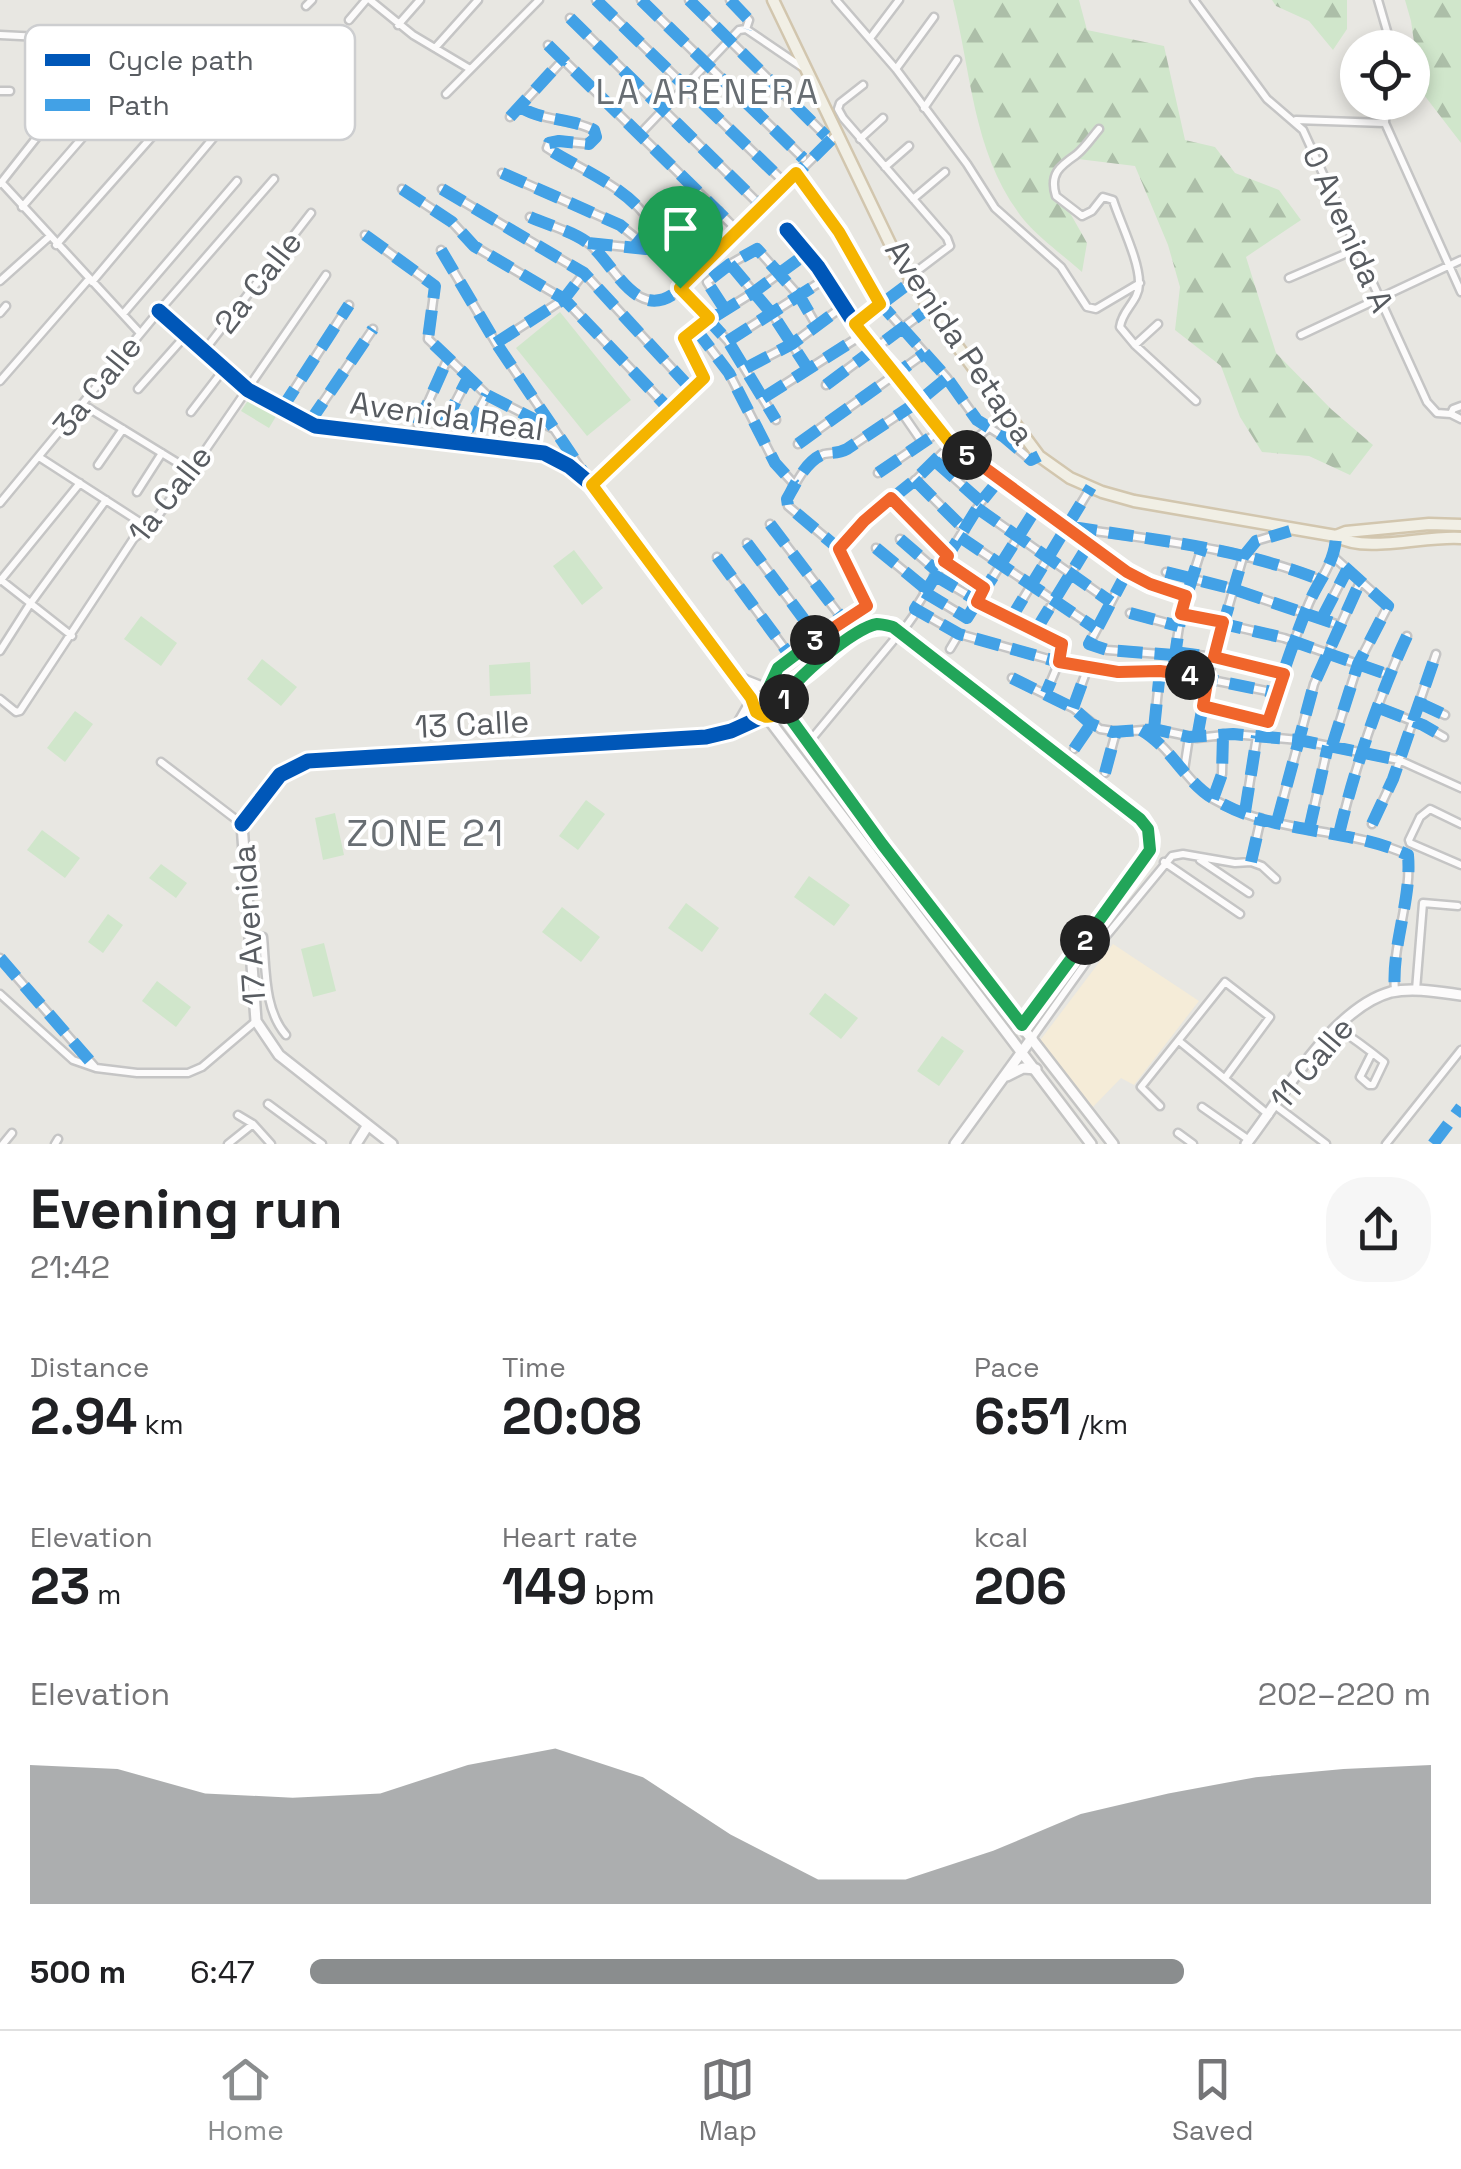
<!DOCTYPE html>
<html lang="en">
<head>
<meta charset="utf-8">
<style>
  body { margin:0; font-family:"Space Grotesk",sans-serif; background:#f6f6f6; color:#202124; height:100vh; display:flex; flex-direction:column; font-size:38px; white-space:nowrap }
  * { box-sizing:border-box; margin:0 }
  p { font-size:32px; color:#757577 }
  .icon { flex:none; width:55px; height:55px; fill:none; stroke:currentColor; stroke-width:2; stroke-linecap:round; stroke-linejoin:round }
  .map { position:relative; height:1144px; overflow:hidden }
  .drawer { display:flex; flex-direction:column; background:#fff; flex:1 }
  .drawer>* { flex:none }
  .tools { position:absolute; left:1340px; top:30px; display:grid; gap:20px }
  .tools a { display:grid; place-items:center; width:90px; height:90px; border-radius:50%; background:#fff; box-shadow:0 5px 15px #0003; font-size:50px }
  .pin { position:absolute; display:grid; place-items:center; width:85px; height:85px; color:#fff; margin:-102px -42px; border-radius:50% 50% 50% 0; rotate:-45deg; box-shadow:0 0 10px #0007 }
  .pin .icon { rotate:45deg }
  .km { position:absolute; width:50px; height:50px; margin:-25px; border-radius:50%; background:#222; color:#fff; font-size:28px; line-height:50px; text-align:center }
  .round { display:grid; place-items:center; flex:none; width:105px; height:105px; border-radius:40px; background:#f6f6f6 }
  .overview { display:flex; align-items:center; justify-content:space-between; height:170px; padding:0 30px }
  h1 { font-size:55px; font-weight:700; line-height:75px }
  .stats { display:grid; grid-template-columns:repeat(3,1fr); gap:15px; height:170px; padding:10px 30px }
  .stats div { display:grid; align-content:center }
  .stats b { font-size:50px; font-weight:700 }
  .stats small { font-size:28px; font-weight:400 }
  .stats p { font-size:28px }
  .chart { height:280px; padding:20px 30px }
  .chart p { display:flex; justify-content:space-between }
  .chart svg { width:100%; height:180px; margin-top:10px; fill:#8a8d8e; opacity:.7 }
  ul { padding:0 30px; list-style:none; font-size:32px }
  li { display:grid; grid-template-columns:160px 120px 1fr; align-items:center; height:75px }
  li i { height:25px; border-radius:12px; background:#8a8d8e }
  .tab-bar { display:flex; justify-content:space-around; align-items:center; height:140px; border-top:2px solid #e0e0e0; background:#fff; font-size:28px; color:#757577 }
  .tab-bar a { display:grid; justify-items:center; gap:5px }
  .tab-bar .on { color:#8a8d8e }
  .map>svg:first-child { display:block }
  .commercial { fill:#f5ecd8 }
  .forest { fill:url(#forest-firs) }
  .pitch { fill:#d0e6cb }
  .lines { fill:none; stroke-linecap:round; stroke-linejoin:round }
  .pedestrian-casing { stroke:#c5c5c5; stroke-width:10 }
  .minor-casing { stroke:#c5c5c5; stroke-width:11 }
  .tertiary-casing { stroke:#c5c5c5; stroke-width:14 }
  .secondary-casing { stroke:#c5c5c4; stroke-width:14 }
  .primary-casing { stroke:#d2c6ae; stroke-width:15 }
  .pedestrian { stroke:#fcfbfb; stroke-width:5 }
  .minor { stroke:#fcfbfb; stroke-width:6 }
  .tertiary { stroke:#fcfbfb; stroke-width:9 }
  .secondary { stroke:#fcfbfb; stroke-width:9 }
  .primary { stroke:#f1efe5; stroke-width:10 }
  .quiet { stroke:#42a1e6; stroke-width:12; stroke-dasharray:25 12; stroke-linecap:butt }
  .cycleway-casing { stroke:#fff; stroke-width:21 }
  .cycleway { stroke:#0057b8; stroke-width:15 }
  .split-1-casing { stroke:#fff; stroke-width:20 }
  .split-2-casing { stroke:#fff; stroke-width:20 }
  .split-3-casing { stroke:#fff; stroke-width:20 }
  .split-4-casing { stroke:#fff; stroke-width:20 }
  .split-5-casing { stroke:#fff; stroke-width:20 }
  .split-6-casing { stroke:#fff; stroke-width:20 }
  .split-1 { stroke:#f5b400; stroke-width:12 }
  .split-2 { stroke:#22a559; stroke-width:12 }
  .split-3 { stroke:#22a559; stroke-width:12 }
  .split-4 { stroke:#f0652b; stroke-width:12 }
  .split-5 { stroke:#f0652b; stroke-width:12 }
  .split-6 { stroke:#f5b400; stroke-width:12 }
  .labels { text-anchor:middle; stroke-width:8; stroke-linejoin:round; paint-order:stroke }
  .street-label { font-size:32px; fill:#585c61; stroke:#fff }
  .neighbourhood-label { font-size:35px; letter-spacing:2.5px; fill:#686e73; stroke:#fff }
  .quarter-label { font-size:38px; letter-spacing:2.5px; fill:#686e73; stroke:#fff }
  .key { fill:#fff; stroke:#cdced0; stroke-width:2.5 }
  .key-label { font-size:28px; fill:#585c61 }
</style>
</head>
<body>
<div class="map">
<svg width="1461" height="1144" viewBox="0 0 1461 1144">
  <defs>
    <pattern id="forest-firs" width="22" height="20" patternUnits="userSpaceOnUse" patternTransform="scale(2.5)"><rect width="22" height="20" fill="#d0e6cb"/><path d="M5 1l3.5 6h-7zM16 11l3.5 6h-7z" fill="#acbea8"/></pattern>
  </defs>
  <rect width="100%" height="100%" fill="#e8e7e2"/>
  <!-- commercial -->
  <path class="commercial" d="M1113 944 1199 1001 1134 1085 1121 1078 1092 1108 1038 1043Z"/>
  <!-- forest -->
  <path class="forest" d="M953 0H1079L1087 30 1164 46 1185 140 1215 147 1235 173 1279 190 1301 220 1246 257 1276 353 1331 409 1373 445 1350 475 1309 456 1262 452 1240 417 1221 366 1175 330 1180 287 1168 245 1135 166 1070 158 1052 181 1087 243 1082 272C1063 255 1040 239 1024 220 973 156 972 76 953 0Z
    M1272 0H1347V29L1333 50 1309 21 1276 6Z
    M1405 0H1461V143L1421 91 1411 21Z"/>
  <!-- pitch -->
  <path class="pitch" d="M560 312 631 400 587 436 516 348Z
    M251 396 278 413 269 428 241 411Z
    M574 550 603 588 582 605 553 566Z
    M141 616 177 643 161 666 124 639Z
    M262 659 297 687 281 706 247 679Z
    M530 662 531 694 490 696 489 665Z
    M75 711 93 724 65 762 47 748Z
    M586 800 605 814 578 850 559 836Z
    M335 813 344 855 323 860 315 818Z
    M42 830 80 858 65 878 27 850Z
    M161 864 187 883 176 898 149 878Z
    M809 876 850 905 834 926 794 897Z
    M686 903 719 928 702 952 668 928Z
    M562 907 600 937 581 962 542 932Z
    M108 914 123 925 103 953 88 942Z
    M324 943 336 991 313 997 301 949Z
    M157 981 191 1007 176 1027 142 1001Z
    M825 993 858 1018 841 1039 809 1014Z
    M942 1036 964 1051 939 1086 917 1071Z"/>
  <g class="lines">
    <defs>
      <path id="pedestrian" d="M839 549 864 521 915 480 951 444"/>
      <path id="minor" d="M370 0 413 35 470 69
        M596 0 782 180
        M641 0 803 158
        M689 0 826 136
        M730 0 749 20 746 29
        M836 0 896 69 967 164 995 208 1061 267 1087 307 1096 309 1140 283
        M1194 0 1267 99 1303 130 1427 402 1437 413 1451 414
        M1378 0 1387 31V48
        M306 6 312 0
        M570 18 759 204
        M349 20 366 0
        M398 25 420 0
        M746 29 802 67
        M0 35 61 38
        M871 37 899 0
        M548 45 735 228
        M435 48 478 0
        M896 69 934 17
        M863 85 840 103 838 109 843 118 947 238 950 246 909 277
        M0 91H10
        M446 94 539 0
        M1386 102 1385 123 1461 292
        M520 107C542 121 571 118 594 130L596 137 589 144 559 141 549 143 547 148C582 171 639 191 655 233L646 249 588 243
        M924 108 957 60
        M510 117 563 60
        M1296 120 1385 123
        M1099 129C1092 137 1085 148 1076 155 1060 166 1049 174 1056 196L1082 216 1092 211 1103 197 1113 200C1120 222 1140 262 1139 284 1139 301 1122 310 1120 327L1135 345 1196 401
        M640 134 739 30 746 29
        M860 139 883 118
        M885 167 909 146
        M502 173 620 225 686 278
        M796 173 839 232 880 303 947 378 977 420 1004 437 1031 460 1038 457
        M1 182 140 333
        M0 184 41 132 98 72
        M402 189 452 222 474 246 564 299 670 410
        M442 189 584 273 691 389
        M913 199 945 172
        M22 207 157 52
        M530 217C548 225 572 231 588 243 614 262 637 327 680 289L837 134
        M787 230 818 267 862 335 898 375 951 444 1127 572 1150 584 1186 596
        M365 235 435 286 428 339 487 395 552 428
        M695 236 719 211
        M56 245 188 96
        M441 250 496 343 592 485 704 378 685 335 754 292 806 254
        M730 264 773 315 808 369
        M1289 278 1359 248
        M0 281 49 237
        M92 282 225 124
        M680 289 728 341 776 420
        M724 308 707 282 730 264 757 249 800 297 815 323
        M159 311 248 390 315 426 544 453 569 466 592 485 751 698
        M0 313 6 306
        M123 314 237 181
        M855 324 911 282
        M695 328 729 373 775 463 795 485
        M1301 335 1461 260
        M728 341 825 279
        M496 343 564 299 584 273
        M1135 345 1158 324
        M204 351 311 213
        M746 368 792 344 842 307
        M0 381 89 279
        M826 385 929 308
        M138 389 186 335
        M763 398 862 335
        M82 404 191 471
        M1461 406 1453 409 1451 414 1461 419
        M281 410 349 305
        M191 412 224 369
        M902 413 922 442
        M309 423 373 329
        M444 424 467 380
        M418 425 448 358
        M468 430 487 395
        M798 444 925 353
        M961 450 989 428
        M39 457 149 528
        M935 461 981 502
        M98 465 123 429
        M878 473 940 431
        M915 480 965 530
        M999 480 981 502 915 609 959 634 1059 662 1118 672H1172L1277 693
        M137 492 162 453
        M891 499 948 556
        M0 503 159 311 274 179
        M977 508 1111 602
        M770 524 844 621
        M1068 527C1152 540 1238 547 1318 579
        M960 537 1095 628
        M900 539 937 571
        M747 543 818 638
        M876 548 926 589
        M717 557 791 657
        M944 561 984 589
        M1127 572 1089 644 1107 650 1174 655
        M1166 572 1233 589 1339 625
        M934 575 1010 620 1062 643 1059 662 1046 693
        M1 580 72 636
        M0 581 80 483
        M924 592 967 618 1037 507
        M1130 613 1178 626
        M1181 614 1284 638 1389 675
        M1322 618 1347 570
        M1010 620 1091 487
        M907 625 917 611
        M1036 630 1089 544
        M950 649 959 634
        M0 651 30 604 106 500
        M1174 652 1214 657 1284 674
        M1172 672 1181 614 1202 547
        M736 675 761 685
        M1012 678 1073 708 1100 729 1120 732 1154 729 1197 738 1233 734 1299 740 1399 760 1461 788
        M751 701a16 16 0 1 1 32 0a16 16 0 1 1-32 0Z
        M771 685 778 668 785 661 859 613 868 602 839 549 788 506 787 499C795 485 806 460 824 454 833 452 838 454 847 449L919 401 947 378
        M773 686C812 691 845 615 893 627L1141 819C1151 833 1154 843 1145 859L1022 1025
        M0 699 16 712 20 711 134 538 149 528 191 471 326 275
        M1419 703 1445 715
        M1203 707 1268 721
        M1073 708 1088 667
        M1379 708 1423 725 1444 737
        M1154 729 1160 671
        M1142 731C1172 747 1186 783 1215 800 1274 834 1348 827 1408 855 1412 900 1391 946 1395 991
        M1263 737C1276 694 1290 650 1307 608 1317 581 1335 565 1336 536
        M1197 738 1208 677 1243 557 1256 541 1289 531
        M809 742 893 641
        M1332 746 1358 664 1388 606 1335 558
        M1074 749 1091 724
        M161 762 242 824
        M1184 770 1189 737
        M1105 773 1116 732
        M1213 799 1222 774 1223 734
        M1245 812 1257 736
        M1277 822 1314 684 1360 582
        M1372 824 1393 779 1436 654
        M1461 824 1430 809 1420 817 1409 840 1410 843 1461 865
        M1309 830 1328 746
        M1339 834C1354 770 1379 696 1407 636
        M1200 860 1249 893
        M1164 862 1240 914
        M1251 862 1261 818
        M250 935 263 937C266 969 264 1010 286 1035
        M0 958 95 1067
        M1416 990 1423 903 1458 906
        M0 994 73 1060 96 1068 137 1073H188L202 1067 256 1021
        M1336 1027C1353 1038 1369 1050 1384 1062L1373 1085H1369L1360 1077 1372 1053
        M1032 1038 1097 947 1172 856 1183 854 1235 863 1251 862 1262 866 1276 879
        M1179 1041 1269 1115
        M268 1104 322 1144
        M1160 1106 1141 1087 1225 982 1270 1017 1225 1078
        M1276 1106 1326 1144
        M1202 1107 1249 1140
        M238 1115 253 1124 271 1144
        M1178 1133 1193 1144
        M3 1144 12 1133
        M55 1144 58 1139
        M228 1144 253 1124
        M1386 1144 1461 1050"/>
      <path id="tertiary" d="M737 726 751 702
        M1007 1076 1023 1068 1036 1069
        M356 1144 368 1125
        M392 1144 279 1055 256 1021 242 824 280 775 308 761 706 737 731 731 762 717
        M955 1144 1032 1038
        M1246 1144C1282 1098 1332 1008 1391 992 1413 987 1439 992 1461 995"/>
      <path id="secondary" d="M783 704 881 845 1113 1144
        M767 717 1091 1144"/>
      <path id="primary" d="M773 0 896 256 929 308 1039 456 1070 478 1102 492 1134 501 1336 536C1366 554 1425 535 1461 538
        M1336 536 1346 532 1429 524 1461 525"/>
    </defs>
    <!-- pedestrian casing -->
    <use href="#pedestrian" class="pedestrian-casing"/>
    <!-- minor casing -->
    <use href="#minor" class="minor-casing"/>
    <!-- tertiary casing -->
    <use href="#tertiary" class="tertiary-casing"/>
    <!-- secondary casing -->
    <use href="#secondary" class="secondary-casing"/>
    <!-- primary casing -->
    <use href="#primary" class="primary-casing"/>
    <!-- pedestrian -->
    <use href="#pedestrian" class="pedestrian"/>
    <!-- minor -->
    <use href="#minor" class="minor"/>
    <!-- tertiary -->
    <use href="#tertiary" class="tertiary"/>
    <!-- secondary -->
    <use href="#secondary" class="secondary"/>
    <!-- primary -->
    <use href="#primary" class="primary"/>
    <!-- quiet -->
    <path class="quiet" d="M596 0 782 180
      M641 0 803 158
      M689 0 826 136
      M730 0 749 20 746 29
      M570 18 759 204
      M548 45 735 228
      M520 107C542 121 571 118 594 130L596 137 589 144 559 141 549 143 547 148C582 171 639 191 655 233L646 249 588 243
      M510 117 563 59
      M502 173 620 225 686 278
      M796 173 839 232 880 303 947 378 977 420 1004 437 1031 460 1039 456
      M402 189 452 222 474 246 564 299 670 410
      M442 189 584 273 691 389
      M530 217C548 225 572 231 588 243 614 262 637 327 680 289L837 134
      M365 235 435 286 428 339 487 395 553 429
      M695 236 719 211
      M441 250 496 343 592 485 704 378 685 335 754 292 806 254
      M730 264 773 315 808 369
      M680 289 728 341 776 420
      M724 308 707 282 730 264 757 249 800 297 815 323
      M855 324 911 282
      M695 328 729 373 775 463 795 485
      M728 341 825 279
      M496 343 564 299 584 273
      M746 368 792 344 842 307
      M826 385 929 308
      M763 398 862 335
      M281 410 349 305
      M309 423 373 329
      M444 424 467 380
      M418 425 448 358
      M468 430 487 395
      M798 444 925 353
      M935 461 981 502
      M878 473 940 431
      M915 480 965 530
      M999 480 981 502 915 609 959 634 1059 662 1118 672H1172L1277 693
      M891 499 948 556
      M977 508 1111 602
      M770 524 844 621
      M1072 527C1155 540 1239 548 1318 579
      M960 537 1095 628
      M900 539 937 571
      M747 543 818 638
      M876 548 926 589
      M839 549 864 521 915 480 951 444
      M717 557 791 657
      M944 561 984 589
      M1127 572 1089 644 1107 650 1174 655
      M1166 572 1233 589 1339 625
      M934 575 1010 620 1062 643 1059 662 1046 693
      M924 592 967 618 1037 507
      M1130 613 1178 626
      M1181 614 1284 638 1389 675
      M1322 618 1347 570
      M1010 620 1091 487
      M1036 630 1089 544
      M1174 652 1214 657 1284 674
      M1174 663 1181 614 1202 547
      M1012 678 1073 708 1091 724 1112 732 1154 729 1189 737 1233 734 1299 740 1399 760
      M771 685 778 668 785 661 859 613 868 602 839 549 788 506 787 499C795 485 806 460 824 454 833 452 838 454 847 449L919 401 947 378
      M1419 703 1445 715
      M1203 707 1268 721
      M1073 708 1088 667
      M1379 708 1423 725 1444 737
      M1154 729 1160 671
      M1141 730C1171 747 1185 782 1214 799 1273 835 1348 827 1408 855 1412 900 1391 946 1395 991
      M1263 737C1276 694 1290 650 1307 608 1317 581 1335 565 1336 536
      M1197 738 1208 677 1243 557 1256 541 1290 531
      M1332 746 1358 664 1388 606 1335 558
      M1074 749 1091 724
      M1105 773 1116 732
      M1213 799 1222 774 1223 734
      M1245 812 1257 736
      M1277 822 1314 684 1360 582
      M1372 824 1393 779 1436 654
      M1309 830 1328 746
      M1339 834C1354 770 1379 696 1407 636
      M1251 862 1261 818
      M0 958 96 1068
      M1433 1144 1461 1107"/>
    <defs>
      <path id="cycleway" d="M787 230 818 267 862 335 898 375 951 444 1127 572 1150 584 1186 596
        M159 311 248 390 315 426 544 453 569 466 592 485 751 698
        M773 686C812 691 845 615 893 627L1141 819C1151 833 1154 843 1145 859L1022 1025
        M242 824 280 775 308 761 706 737 731 731 762 717"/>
    </defs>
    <!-- cycleway casing -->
    <use href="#cycleway" class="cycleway-casing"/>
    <!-- cycleway -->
    <use href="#cycleway" class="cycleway"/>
  </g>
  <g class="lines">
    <defs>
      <path id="split-1" d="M680 288 709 318 684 338 704 378 592 485 751 698 756 712C769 722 782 715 784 699"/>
      <path id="split-2" d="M784 699C793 679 856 627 877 624 882 624 889 626 893 627L1140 819 1148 829 1150 850 1085 940"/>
      <path id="split-3" d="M815 640 778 668 770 685 781 693 791 719 882 844 1022 1025 1085 940"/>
      <path id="split-4" d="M815 640 867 606 839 549 864 521 891 498 948 556 944 561 984 588 977 602 1062 644 1059 662 1118 672 1160 671 1190 675"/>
      <path id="split-5" d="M967 455 1127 572 1150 584 1186 596 1181 614 1223 622 1214 657 1284 674 1268 722 1203 706 1208 677 1190 675"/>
      <path id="split-6" d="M680 288 796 173 839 232 880 304 855 324 951 444 967 455"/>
    </defs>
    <!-- split-1 casing -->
    <use href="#split-1" class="split-1-casing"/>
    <!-- split-2 casing -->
    <use href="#split-2" class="split-2-casing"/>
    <!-- split-3 casing -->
    <use href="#split-3" class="split-3-casing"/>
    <!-- split-4 casing -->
    <use href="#split-4" class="split-4-casing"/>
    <!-- split-5 casing -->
    <use href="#split-5" class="split-5-casing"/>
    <!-- split-6 casing -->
    <use href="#split-6" class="split-6-casing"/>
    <!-- split-1 -->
    <use href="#split-1" class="split-1"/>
    <!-- split-2 -->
    <use href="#split-2" class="split-2"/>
    <!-- split-3 -->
    <use href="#split-3" class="split-3"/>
    <!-- split-4 -->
    <use href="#split-4" class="split-4"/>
    <!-- split-5 -->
    <use href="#split-5" class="split-5"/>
    <!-- split-6 -->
    <use href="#split-6" class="split-6"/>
  </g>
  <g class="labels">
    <!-- street labels -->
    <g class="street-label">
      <text transform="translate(1348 229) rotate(66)" y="11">0 Avenida A</text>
      <text transform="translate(258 282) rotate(-52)" y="11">2a Calle</text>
      <text transform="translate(960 342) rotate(56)" y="11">Avenida Petapa</text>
      <text transform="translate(97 386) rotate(-51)" y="11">3a Calle</text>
      <text transform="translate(447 416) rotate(8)" y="11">Avenida Real</text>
      <text transform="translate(170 494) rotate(-52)" y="11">1a Calle</text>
      <text transform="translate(472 724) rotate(-3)" y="11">13 Calle</text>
      <text transform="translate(249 925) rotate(-94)" y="11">17 Avenida</text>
      <text transform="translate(1312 1063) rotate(-50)" y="11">11 Calle</text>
    </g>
    <!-- neighbourhood labels -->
    <g class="neighbourhood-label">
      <text x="708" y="104">LA ARENERA</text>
    </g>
    <!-- quarter labels -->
    <g class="quarter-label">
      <text x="426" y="846">ZONE 21</text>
    </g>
  </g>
  <!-- legend -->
  <rect x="25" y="25" width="330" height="115" rx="15" class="key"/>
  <rect x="45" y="54" width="45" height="12" fill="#0057b8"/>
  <rect x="45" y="99" width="45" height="12" fill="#42a1e6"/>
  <g class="key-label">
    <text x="108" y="70">Cycle path</text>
    <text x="108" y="115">Path</text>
  </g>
</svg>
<div class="tools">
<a><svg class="icon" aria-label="locate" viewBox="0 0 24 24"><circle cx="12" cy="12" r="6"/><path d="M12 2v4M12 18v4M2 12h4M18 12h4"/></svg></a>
</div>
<div class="pin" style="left:680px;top:288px;background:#1e9e55"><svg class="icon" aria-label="arrive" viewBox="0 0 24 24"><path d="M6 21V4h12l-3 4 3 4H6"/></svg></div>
<b class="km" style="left:784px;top:699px">1</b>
<b class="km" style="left:1085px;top:940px">2</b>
<b class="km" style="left:815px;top:640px">3</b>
<b class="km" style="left:1190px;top:675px">4</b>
<b class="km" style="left:967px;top:455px">5</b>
</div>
<section class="drawer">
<div class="overview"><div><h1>Evening run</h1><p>21:42</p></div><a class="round"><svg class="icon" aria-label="share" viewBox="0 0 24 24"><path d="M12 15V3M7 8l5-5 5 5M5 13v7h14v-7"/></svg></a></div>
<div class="stats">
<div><p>Distance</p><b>2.94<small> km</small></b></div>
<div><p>Time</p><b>20:08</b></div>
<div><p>Pace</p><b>6:51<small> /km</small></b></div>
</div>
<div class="stats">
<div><p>Elevation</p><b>23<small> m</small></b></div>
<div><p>Heart rate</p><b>149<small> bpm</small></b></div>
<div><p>kcal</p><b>206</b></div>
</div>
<div class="chart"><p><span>Elevation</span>202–220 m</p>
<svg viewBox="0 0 160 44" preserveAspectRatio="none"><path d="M0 44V10L10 11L20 17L30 18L40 17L50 10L60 6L70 13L80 27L90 38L100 38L110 31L120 22L130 17L140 13L150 11L160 10V44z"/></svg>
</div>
<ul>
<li><b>500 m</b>6:47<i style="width:78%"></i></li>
</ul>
</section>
<nav class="tab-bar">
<a class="on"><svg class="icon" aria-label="home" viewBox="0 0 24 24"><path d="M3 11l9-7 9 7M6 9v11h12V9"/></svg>Home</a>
<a><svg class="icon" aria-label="map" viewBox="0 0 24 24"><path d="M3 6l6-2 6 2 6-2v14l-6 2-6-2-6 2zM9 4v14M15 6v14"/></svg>Map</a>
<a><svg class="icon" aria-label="saved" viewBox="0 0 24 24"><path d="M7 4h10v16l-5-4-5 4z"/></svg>Saved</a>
</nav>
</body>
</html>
